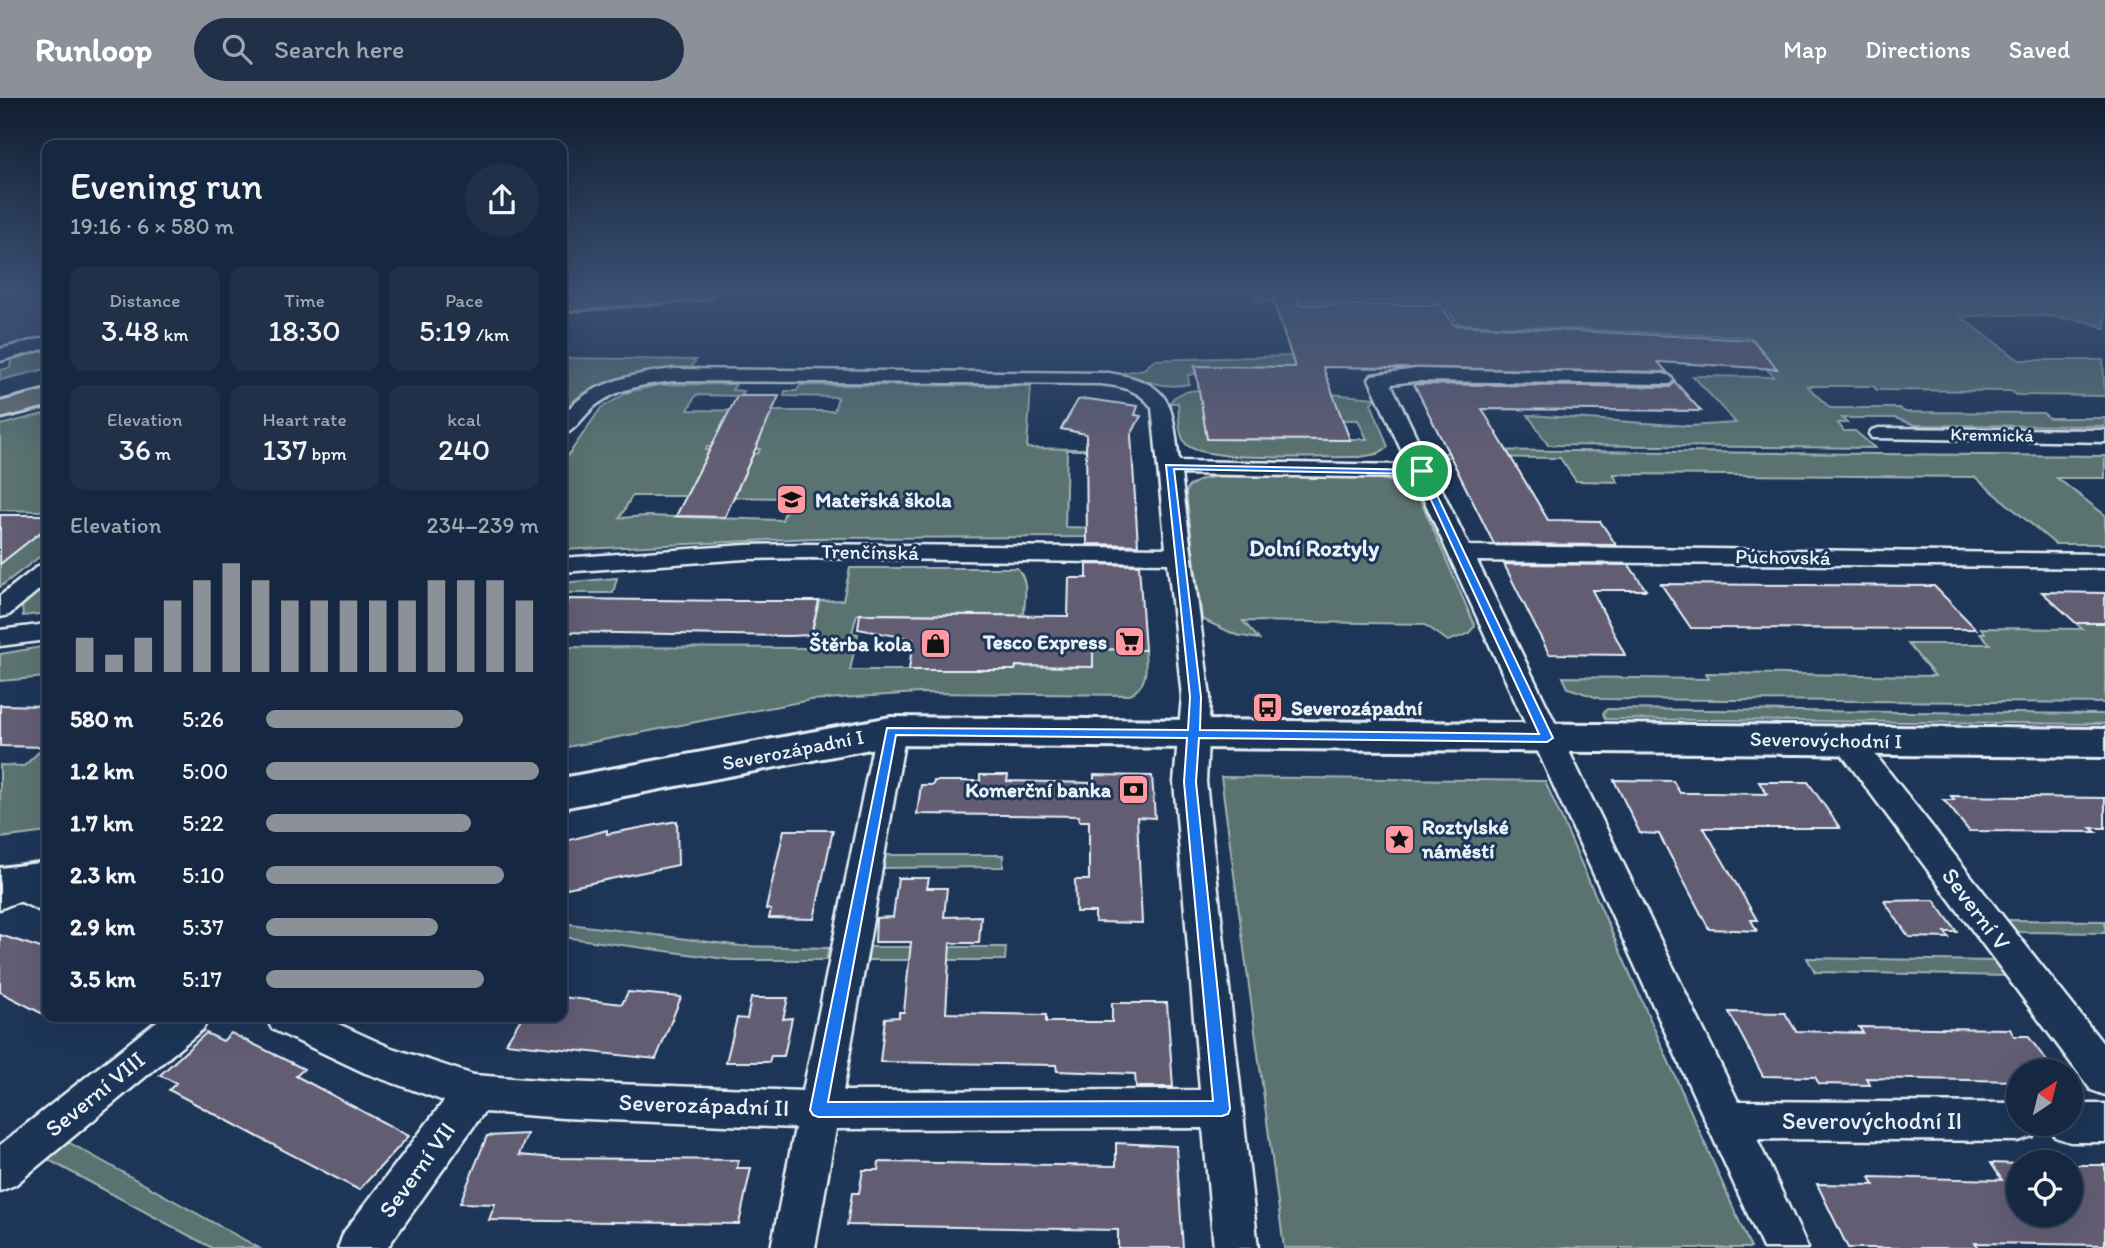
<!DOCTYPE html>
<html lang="en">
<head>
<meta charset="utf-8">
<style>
  body { margin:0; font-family:Itim,sans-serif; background:#1f3048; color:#f1f3f6; height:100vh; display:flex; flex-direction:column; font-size:26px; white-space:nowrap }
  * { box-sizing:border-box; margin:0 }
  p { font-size:23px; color:#9ea6b1 }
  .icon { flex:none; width:38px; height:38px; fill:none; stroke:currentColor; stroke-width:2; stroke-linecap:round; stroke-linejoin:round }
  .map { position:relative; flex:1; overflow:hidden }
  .details { position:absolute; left:42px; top:42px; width:525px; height:882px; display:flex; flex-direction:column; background:#162841; border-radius:14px; box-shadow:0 7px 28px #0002,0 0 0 2px #35445a }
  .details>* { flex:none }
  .needle { width:46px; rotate:35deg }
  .fabs { position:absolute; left:2006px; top:961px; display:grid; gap:14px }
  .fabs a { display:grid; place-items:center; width:77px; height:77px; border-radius:50%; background:#162841; box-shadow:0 7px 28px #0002,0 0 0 2px #35445a; font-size:35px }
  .pin { position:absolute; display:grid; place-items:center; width:60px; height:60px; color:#fff; margin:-30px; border:4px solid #fff; border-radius:50%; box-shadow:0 2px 7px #0007 }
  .round { display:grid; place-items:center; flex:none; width:74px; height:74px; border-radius:37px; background:#1f3048 }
  .overview { display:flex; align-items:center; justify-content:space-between; height:119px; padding:0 28px }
  h1 { font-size:38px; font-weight:600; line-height:52px }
  .metrics { display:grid; grid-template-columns:repeat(3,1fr); gap:10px; height:119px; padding:7px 28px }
  .metrics div { display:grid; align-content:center; border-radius:14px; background:#1f3048; text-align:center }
  .metrics b { font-size:30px; font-weight:600 }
  .metrics small { font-size:19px; font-weight:400 }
  .metrics p { font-size:19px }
  .chart { height:196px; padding:14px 28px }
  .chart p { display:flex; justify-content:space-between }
  .chart svg { width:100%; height:126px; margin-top:7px; stroke:#8c9099; stroke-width:6 }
  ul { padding:0 28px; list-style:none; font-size:23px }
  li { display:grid; grid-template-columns:112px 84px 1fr; align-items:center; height:52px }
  li i { height:18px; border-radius:9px; background:#8c9099 }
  header { display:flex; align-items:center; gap:42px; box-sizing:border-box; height:98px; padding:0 35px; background:#8c9099; color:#fff }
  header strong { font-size:33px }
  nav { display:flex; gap:38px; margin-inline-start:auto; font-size:24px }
  .search { width:490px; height:63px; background:#1f3048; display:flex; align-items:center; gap:18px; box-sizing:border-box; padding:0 24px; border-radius:38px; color:#9ea6b1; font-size:26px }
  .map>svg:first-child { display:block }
  .built { fill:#32415f }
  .green { fill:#5a736f; stroke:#a1b2b4; stroke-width:2; fill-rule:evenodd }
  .building { fill:#625d73; stroke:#e8f1f8; stroke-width:2 }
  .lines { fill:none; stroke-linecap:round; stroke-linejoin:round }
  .street-casing { stroke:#e8f1f8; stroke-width:5 }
  .secondary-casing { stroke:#e8f1f8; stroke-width:6 }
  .highway-casing { stroke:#e8f1f8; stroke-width:6 }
  .street { fill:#1d3557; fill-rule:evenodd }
  .secondary { fill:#1d3557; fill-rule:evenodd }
  .highway { fill:#6a7074; fill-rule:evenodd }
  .route { fill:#1a73e8; stroke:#fff; stroke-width:2; fill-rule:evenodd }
  .labels { text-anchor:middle; stroke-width:6; stroke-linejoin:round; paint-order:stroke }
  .far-street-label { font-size:18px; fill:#e8f1f8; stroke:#1d3557 }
  .poi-label { font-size:21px; font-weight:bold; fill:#e8f1f8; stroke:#1d3557; text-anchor:start }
  .street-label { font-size:21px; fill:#e8f1f8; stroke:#1d3557 }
  .neighbourhood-label { font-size:23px; font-weight:bold; fill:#e8f1f8; stroke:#1d3557 }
  .near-street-label { font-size:24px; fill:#e8f1f8; stroke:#1d3557 }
</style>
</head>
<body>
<header>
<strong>Runloop</strong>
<div class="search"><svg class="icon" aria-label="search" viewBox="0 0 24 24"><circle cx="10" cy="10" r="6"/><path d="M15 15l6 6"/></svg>Search here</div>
<nav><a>Map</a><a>Directions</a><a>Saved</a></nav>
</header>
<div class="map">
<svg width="2105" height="1150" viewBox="0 0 2105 1150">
  <rect width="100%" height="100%" fill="#1d3557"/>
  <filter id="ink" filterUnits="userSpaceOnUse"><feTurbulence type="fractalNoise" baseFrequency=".0143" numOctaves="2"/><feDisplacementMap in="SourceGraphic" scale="14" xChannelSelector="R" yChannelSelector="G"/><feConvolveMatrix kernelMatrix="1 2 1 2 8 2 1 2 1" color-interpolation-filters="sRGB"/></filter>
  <g filter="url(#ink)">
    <!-- built -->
    <path class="built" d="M47 194V251L11 261 0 260V221Z"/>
    <!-- green -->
    <path class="green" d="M2105 194V231C2077 214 1994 216 1961 219L2019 262H2103L2105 298 2017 297 2011 293 1877 292 1873 288H1807L1830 310H1899L1905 314 2043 315 2049 320H2105V328L1915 327 1895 320H1842L1847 325H1838L1844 333H1855L1875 350 1548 347 1528 317 1689 328 1736 325 1693 278 1774 279 1767 271 1777 270 1750 239 1458 226 1442 203 1256 204 1253 196Z
      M47 251V271L0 282V272L10 270 11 261Z
      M1291 258 1295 269 1194 268 1195 276 1188 277 1189 286C1162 292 1142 280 1116 276L1144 271 1154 262Z
      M562 260 696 262 690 271C656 273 589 280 567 310H562Z
      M736 286 732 292 744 293 741 298 696 297 688 312 753 313 712 349H707L706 352 710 353 703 398H632L620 420 646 418 782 422 790 400 720 399 726 383 741 382 753 356 758 355 760 351H755L759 313H834L838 299 784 298 785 293H797L800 287 1031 288 1027 350 1132 352H1067L1065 429 1137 431 1121 439 814 440 562 452V366L601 310 629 294 659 287Z
      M1198 292 1297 293 1376 300 1371 305 1388 349 1377 356 1360 359C1328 358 1206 365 1187 347 1178 339 1179 317 1178 305H1170C1175 295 1188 293 1198 292ZM1204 320 1358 322 1367 341H1208Z
      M47 315V410L40 413 0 412V327Z
      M1451 352 2105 358V380H2057L2105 417V446H2055L1975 379 1613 376 1618 384 1576 383 1560 360 1438 359Z
      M1221 378 1369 379C1391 382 1404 386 1420 401L1475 528 1468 536 1448 543 1424 526 1243 523 1259 541 1236 537 1202 521 1186 396 1188 389 1202 381Z
      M47 436V453L0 489V466L35 438Z
      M850 470H1017C1029 483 1025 498 1024 515L1020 517 857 516 852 535 858 536 850 572H1015L1016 568 1093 569V551L1145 552C1146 571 1149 586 1130 597L919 595 810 602 562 650V549L807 550 819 503 843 502Z
      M617 480 613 495H567L562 498V485Z
      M47 483V515L23 518 22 509 31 496Z
      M2076 525H2105V605L1601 601 1568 590 1563 579 1709 581 1706 575 1935 578 1908 546H1990L1980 535H1985L1981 530 2082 531Z
      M47 548V579L0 583V556Z
      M1607 611 2105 616V626L1605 621 1603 615Z
      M44 649H47V734L0 740V667L24 668Z
      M1221 679 1545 683 1751 1150H1284Z
      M883 757H1003V769L881 770Z
      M2005 822 2105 823V835L2015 834Z
      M562 825 741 848 829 850 826 862H732L562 839Z
      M867 849H1006L1005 862H866Z
      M1807 860 1997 863 2007 878 1815 874Z
      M68 1044 259 1150H212L47 1061Z"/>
    <!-- building -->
    <path class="building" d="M1295 194 1300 207H1441L1454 227 1753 242 1777 271 1658 264 1667 274 1323 269 1350 342 1207 341 1195 268 1295 269 1273 202Z
      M1675 284 1701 313 1482 311 1548 422 1600 423 1616 447 1494 446 1414 286 1670 289Z
      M737 298H779L725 419 676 418Z
      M1088 301 1138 308 1135 317 1141 318 1131 337 1138 447 1087 446 1086 336 1061 331 1078 302Z
      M0 417H47V429L0 466Z
      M1087 466 1139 467 1145 552 1093 551V569L1016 568 1015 572H909L913 541 858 531 860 516 1068 518 1069 480H1087Z
      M1504 466 1629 467 1646 492H1592L1625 557 1549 556Z
      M1661 486 1934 488 1976 531 1691 530Z
      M2042 494 2105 495V525H2076Z
      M569 501 736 503H819L811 537 789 538 562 534V515Z
      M0 607 47 608V649L0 648Z
      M980 677H1008L1007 683 1094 685V677L1152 678 1155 720 1137 719 1142 825 1095 824V814H1076L1075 782H1089V723H1079V718L917 716 921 687H933L934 683H980Z
      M1614 682 1673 683 1680 695H1711L1767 696 1759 684H1808L1840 730H1704L1757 822H1751L1757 833 1709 831 1659 736 1640 735Z
      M1951 698 2105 700V730H2091L2096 734 1969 733 1944 702H1954Z
      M677 723 678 767 562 791V744L607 732V736Z
      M784 732H833L814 821 769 820 771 812 766 811Z
      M898 780H929L927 790H947L944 819 981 818 979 845H950L946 915 1046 917V924H1112V905H1167L1173 989H1136L1135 976 1057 973 1056 967 880 964 885 920 899 919V914H904L911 844H875L876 820 893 819Z
      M1934 802 1957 834H1945L1949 840 1909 839 1884 803Z
      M0 837 47 852V918L0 894Z
      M628 894 681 899 656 961 506 945 522 919H562V899L622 906Z
      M751 900H788L783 921 792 920 784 958H771L769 964H726L737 920 747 921Z
      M1729 914 1785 915 1796 933 1863 935 1859 929 2010 931 2014 938H2028L2054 973H2018V983L1866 980 1870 987 1819 986 1815 979 1763 978Z
      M206 935 223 943 231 935 304 971 296 978 409 1038 359 1092 169 992 176 985 160 977Z
      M527 1036 519 1057 556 1060 739 1062 737 1070H751L739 1126 489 1122 495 1106 460 1105 487 1038Z
      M1116 1045 1176 1048 1183 1150H1118V1132L847 1127 852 1095H859L863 1072H878L879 1064 1116 1068Z
      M1991 1065 2018 1066V1116H2070V1067H2105V1147L1975 1145 1978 1150H1848L1817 1086 1874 1087 1870 1079 2002 1082Z"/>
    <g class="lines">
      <defs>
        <path id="street" d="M47 239V250L0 263V251Z
          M674 271 1109 275C1173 285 1172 306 1179 363L1408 367 1369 281 1372 277 1416 271 1663 276 1670 278 1673 282 1670 286 1416 283 1391 286 1469 448 2105 456V470L1477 463 1738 1003 2018 1005V1026H2038L2033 1038 2018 1043 1757 1041 1808 1150H1763L1414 380 1181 376 1210 599 1206 684 1258 1150H1214L1203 1030 836 1031 815 1150H771L795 1030 563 1020 484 1014 387 1150H338L344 1134 444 1003 365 975 272 931 266 919H323L389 949 474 977 563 984 803 993 876 633 880 626 891 623 902 626 906 633 843 993 1200 992 1174 684 1182 599 1168 465 809 460 745 461 562 474V460L745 447 809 446 1166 450 1152 310C1140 292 1121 288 1100 286L674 283C645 286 618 290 595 308 584 317 575 334 562 337V318C590 284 632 276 674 271Z
          M1879 330 2105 332V344L1872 340 1869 336 1872 332Z
          M47 466V485L9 517 0 519V498L38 468Z
          M47 526V542L0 548V532Z
          M1848 633 1859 636 2105 948V997L2091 992 1837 650 1833 643 1837 636Z
          M19 773 47 786V816L19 803 0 811V781Z
          M162 919H209L203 931 15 1087 0 1093V1047Z
          M2070 1006H2105V1044H2070L2055 1039 2050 1026H2070Z"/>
        <path id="secondary" d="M891 619 2105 631V659L891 647 562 710V680Z
          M47 764V800L0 806V770Z"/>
        <path id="highway" d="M616 194H712L709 199 701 201 562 213V199Z
          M47 292V308L0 320V304Z"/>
      </defs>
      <!-- street casing -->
      <use href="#street" class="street-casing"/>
      <!-- secondary casing -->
      <use href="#secondary" class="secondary-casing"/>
      <!-- highway casing -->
      <use href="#highway" class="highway-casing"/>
      <!-- street -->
      <use href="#street" class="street"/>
      <!-- secondary -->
      <use href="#secondary" class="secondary"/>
      <!-- highway -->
      <use href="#highway" class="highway"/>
    </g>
  </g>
  <!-- sky -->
  <linearGradient id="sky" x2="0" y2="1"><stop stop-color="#101d30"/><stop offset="0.55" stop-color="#3a5174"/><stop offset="1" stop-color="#3a5174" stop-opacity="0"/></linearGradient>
  <rect width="2105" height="355" fill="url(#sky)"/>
  <!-- route -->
  <path class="route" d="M1166 367 1425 372 1553 640 1547 644 1199 640 1196 684 1230 1011 1228 1016 1222 1018 818 1019 813 1017 810 1012 887 630 1188 632 1190 599ZM1174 371 1419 376 1539 636 1200 632 1201 599ZM896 637 1187 640 1184 684 1213 1003 828 1004Z"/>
  <!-- icons -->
  <defs>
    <symbol id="school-square" viewBox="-11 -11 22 22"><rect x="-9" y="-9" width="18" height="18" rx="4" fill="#ff9aa2" stroke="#1d3557"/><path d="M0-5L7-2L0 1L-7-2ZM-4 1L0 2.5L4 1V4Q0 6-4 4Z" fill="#111"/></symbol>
    <symbol id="supermarket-square" viewBox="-11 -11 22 22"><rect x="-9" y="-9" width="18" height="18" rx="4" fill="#ff9aa2" stroke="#1d3557"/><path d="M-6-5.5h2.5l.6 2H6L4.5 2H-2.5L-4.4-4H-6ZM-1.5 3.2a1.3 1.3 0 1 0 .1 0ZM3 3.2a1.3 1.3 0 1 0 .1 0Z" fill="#111"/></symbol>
    <symbol id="shop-square" viewBox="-11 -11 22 22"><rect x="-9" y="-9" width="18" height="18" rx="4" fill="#ff9aa2" stroke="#1d3557"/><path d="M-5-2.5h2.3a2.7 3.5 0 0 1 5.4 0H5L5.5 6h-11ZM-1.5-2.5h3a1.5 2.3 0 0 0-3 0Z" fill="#111"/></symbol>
    <symbol id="bus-square" viewBox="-11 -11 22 22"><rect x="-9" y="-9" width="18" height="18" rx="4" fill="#ff9aa2" stroke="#1d3557"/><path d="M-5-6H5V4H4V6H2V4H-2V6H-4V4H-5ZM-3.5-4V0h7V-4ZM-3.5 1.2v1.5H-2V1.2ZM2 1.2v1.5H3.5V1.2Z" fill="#111"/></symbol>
    <symbol id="bank-square" viewBox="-11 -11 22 22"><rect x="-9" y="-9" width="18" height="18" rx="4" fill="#ff9aa2" stroke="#1d3557"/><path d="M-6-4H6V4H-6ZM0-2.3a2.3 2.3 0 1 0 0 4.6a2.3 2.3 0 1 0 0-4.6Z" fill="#111"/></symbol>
    <symbol id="sight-square" viewBox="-11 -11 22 22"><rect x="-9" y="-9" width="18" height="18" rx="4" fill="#ff9aa2" stroke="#1d3557"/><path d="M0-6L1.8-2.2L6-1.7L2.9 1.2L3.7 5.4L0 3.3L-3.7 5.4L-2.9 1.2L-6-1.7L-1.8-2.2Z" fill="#111"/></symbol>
  </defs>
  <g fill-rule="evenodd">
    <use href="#school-square" x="774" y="384" width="35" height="35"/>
    <use href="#supermarket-square" x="1112" y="526" width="35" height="35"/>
    <use href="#shop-square" x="918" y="528" width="35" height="35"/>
    <use href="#bus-square" x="1250" y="592" width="35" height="35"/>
    <use href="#bank-square" x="1116" y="674" width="35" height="35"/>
    <use href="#sight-square" x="1382" y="724" width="35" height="35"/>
  </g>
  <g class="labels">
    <!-- far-street labels -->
    <g class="far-street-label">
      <text transform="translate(1992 337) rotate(1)" y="6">Kremnická</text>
    </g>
    <!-- poi labels -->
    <g class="poi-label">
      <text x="815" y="409">Mateřská škola</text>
      <text x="1107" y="551" text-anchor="end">Tesco Express</text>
      <text x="912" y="553" text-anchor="end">Štěrba kola</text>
      <text x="1291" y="617">Severozápadní</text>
      <text x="1111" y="699" text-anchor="end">Komerční banka</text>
      <text x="1422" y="736">Roztylské<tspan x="1422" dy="24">náměstí</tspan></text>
    </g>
    <!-- street labels -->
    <g class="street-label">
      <text transform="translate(870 454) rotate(1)" y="7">Trenčínská</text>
      <text transform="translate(1783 459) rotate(1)" y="7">Púchovská</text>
      <text transform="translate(1826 642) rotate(1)" y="7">Severovýchodní I</text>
      <text transform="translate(793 652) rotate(-11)" y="7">Severozápadní I</text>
    </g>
    <!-- neighbourhood labels -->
    <g class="neighbourhood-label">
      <text x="1314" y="458">Dolní Roztyly</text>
    </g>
    <!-- near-street labels -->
    <g class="near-street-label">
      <text transform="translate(1976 811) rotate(53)" y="8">Severní V</text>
      <text transform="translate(95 996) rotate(-39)" y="8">Severní VIII</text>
      <text transform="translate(704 1007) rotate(2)" y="8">Severozápadní II</text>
      <text x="1872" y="1031">Severovýchodní II</text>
      <text transform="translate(417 1072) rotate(-54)" y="8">Severní VII</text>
    </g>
  </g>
</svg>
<div class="fabs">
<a><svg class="needle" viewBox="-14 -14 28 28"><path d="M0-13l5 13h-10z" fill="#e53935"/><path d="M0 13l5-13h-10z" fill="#9ea6b1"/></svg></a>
<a><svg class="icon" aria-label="locate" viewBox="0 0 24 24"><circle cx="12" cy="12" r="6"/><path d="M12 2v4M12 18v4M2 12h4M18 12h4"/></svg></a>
</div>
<div class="pin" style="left:1422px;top:373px;background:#1e9e55"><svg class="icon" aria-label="arrive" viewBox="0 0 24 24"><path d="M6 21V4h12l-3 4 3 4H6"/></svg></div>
<section class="details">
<div class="overview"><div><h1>Evening run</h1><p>19:16 · 6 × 580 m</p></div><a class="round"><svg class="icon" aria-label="share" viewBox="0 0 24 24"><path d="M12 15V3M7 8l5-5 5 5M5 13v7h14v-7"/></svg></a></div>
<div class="metrics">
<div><p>Distance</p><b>3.48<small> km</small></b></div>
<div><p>Time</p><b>18:30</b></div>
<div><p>Pace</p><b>5:19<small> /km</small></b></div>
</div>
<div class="metrics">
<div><p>Elevation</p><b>36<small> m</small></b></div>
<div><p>Heart rate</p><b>137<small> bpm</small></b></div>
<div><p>kcal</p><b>240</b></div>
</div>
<div class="chart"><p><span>Elevation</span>234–239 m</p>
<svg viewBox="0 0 160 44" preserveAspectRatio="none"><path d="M5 44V32M15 44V38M25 44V32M35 44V19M45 44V12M55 44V6M65 44V12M75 44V19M85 44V19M95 44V19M105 44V19M115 44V19M125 44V12M135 44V12M145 44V12M155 44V19"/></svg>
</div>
<ul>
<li><b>580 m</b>5:26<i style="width:72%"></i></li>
<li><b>1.2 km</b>5:00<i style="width:100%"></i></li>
<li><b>1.7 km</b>5:22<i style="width:75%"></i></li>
<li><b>2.3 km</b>5:10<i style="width:87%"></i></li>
<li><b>2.9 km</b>5:37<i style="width:63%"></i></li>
<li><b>3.5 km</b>5:17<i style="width:80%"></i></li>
</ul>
</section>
</div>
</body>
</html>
